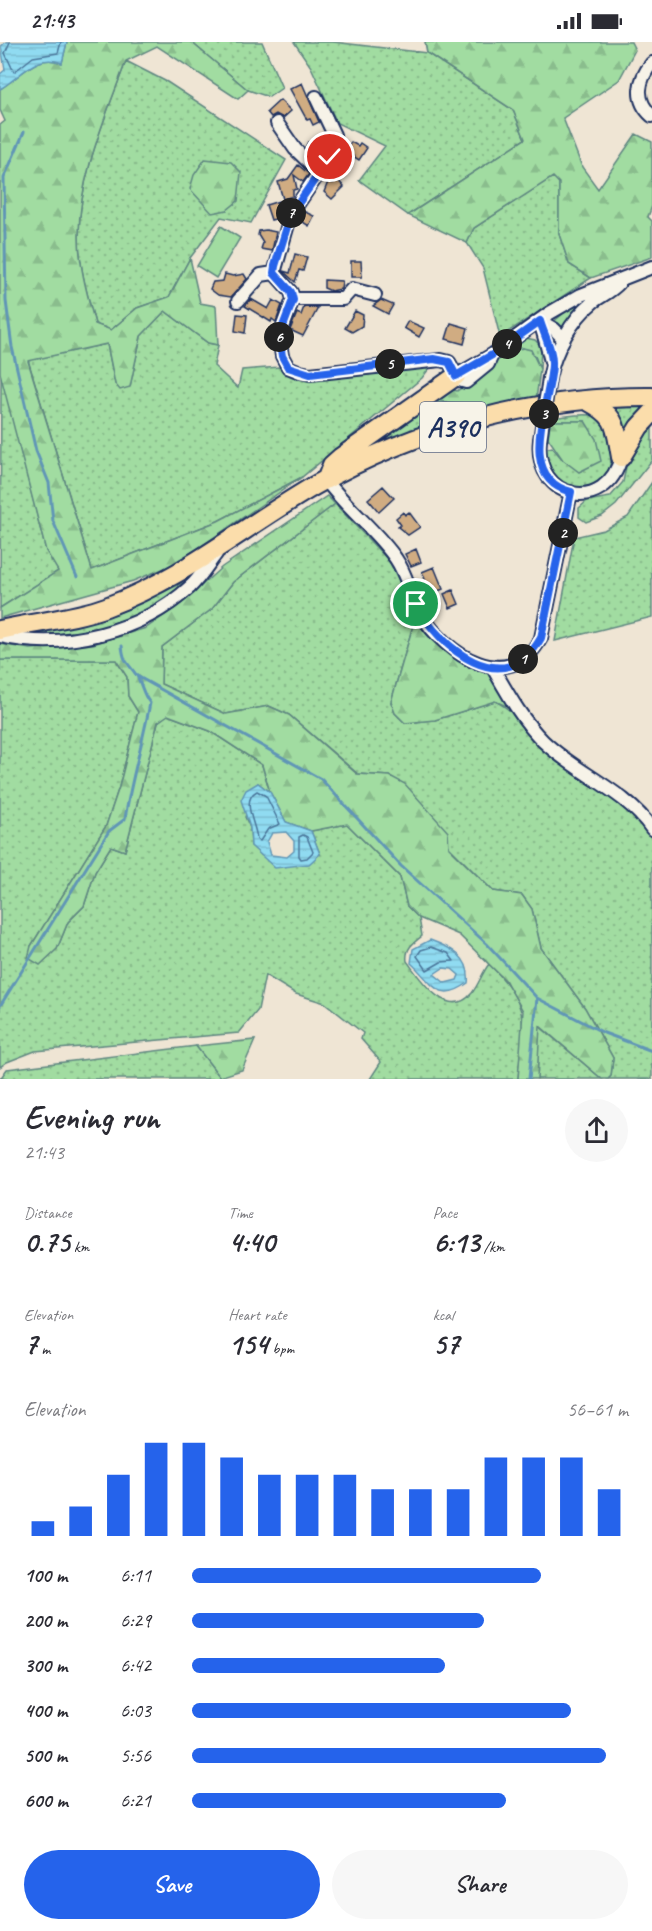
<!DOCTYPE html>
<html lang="en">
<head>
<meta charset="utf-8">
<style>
  body { margin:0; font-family:Caveat,sans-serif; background:#f7f7f7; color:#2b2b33; height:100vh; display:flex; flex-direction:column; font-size:22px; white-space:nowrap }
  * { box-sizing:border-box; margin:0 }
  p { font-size:20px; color:#7c7c81 }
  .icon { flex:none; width:33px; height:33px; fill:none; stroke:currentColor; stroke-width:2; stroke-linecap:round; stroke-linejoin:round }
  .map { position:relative; height:1037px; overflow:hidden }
  .details { display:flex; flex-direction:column; background:#fff; flex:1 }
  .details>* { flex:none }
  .pin { position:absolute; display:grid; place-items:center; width:51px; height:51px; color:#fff; margin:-26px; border:3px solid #fff; border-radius:50%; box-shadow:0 2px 6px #0007 }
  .km { position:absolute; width:30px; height:30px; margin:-15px; border-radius:50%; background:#222; color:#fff; font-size:16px; line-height:30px; text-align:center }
  .round { display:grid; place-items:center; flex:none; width:63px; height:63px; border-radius:32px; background:#f7f7f7 }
  .headline { display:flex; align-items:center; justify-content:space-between; height:102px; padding:0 24px }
  h1 { font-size:33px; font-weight:700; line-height:45px }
  .figures { display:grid; grid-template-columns:repeat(3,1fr); gap:9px; height:102px; padding:6px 24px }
  .figures div { display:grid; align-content:center }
  .figures b { font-size:30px; font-weight:700 }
  .figures small { font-size:16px; font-weight:400 }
  .figures p { font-size:16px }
  .chart { height:168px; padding:12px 24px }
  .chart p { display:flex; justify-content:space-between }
  .chart svg { width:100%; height:108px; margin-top:6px; stroke:#2563eb; stroke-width:6 }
  .button { display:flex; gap:12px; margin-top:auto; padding:12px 24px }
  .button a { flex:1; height:69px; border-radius:36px; background:#2563eb; color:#fff; font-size:24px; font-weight:700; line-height:69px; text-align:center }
  .button a+a { background:#f7f7f7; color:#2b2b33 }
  ul { padding:0 24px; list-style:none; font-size:20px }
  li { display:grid; grid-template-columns:96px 72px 1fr; align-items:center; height:45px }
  li i { height:15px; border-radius:8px; background:#2563eb }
  .status { display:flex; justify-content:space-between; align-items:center; height:42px; padding:0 30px; background:#fff; direction:ltr }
  .status svg { height:16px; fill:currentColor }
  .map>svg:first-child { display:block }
  .grass { fill:url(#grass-dots); stroke:#5e8680; stroke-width:1.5 }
  .forest { fill:url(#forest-firs); stroke:#5e8680; stroke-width:1.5 }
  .pitch { fill:#a1dca1; stroke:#5e8680; stroke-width:1.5 }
  .water { fill:url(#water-rules); stroke:#6196b6; stroke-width:1.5; fill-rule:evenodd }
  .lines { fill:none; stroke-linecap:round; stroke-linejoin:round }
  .shore { stroke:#4a7499; stroke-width:1.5 }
  .stream { stroke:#6196b6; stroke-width:3 }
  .building { fill:#d0ac82; stroke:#1b2f5e; stroke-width:1.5 }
  .minor-casing { stroke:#1b2f5e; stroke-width:16 }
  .highway-casing { stroke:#1b2f5e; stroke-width:22 }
  .minor { stroke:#f7f3e8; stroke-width:12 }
  .highway { stroke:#fbddab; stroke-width:18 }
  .minor-bridge-casing { stroke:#1b2f5e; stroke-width:16; stroke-linecap:butt }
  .minor-bridge { stroke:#f7f3e8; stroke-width:12 }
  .route-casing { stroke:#fff; stroke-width:12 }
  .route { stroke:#2563eb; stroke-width:8 }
  .labels { text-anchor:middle; stroke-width:4.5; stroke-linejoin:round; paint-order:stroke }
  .shield { fill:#f7f3e8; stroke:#5d6a87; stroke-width:1.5 }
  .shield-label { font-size:28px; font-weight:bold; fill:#1b2f5e }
</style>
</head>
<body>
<div class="status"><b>21:43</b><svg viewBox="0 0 49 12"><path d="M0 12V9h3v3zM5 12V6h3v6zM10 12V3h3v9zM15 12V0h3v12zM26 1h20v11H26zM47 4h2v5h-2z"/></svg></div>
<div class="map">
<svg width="652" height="1037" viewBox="0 0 652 1037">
  <defs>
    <pattern id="grass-dots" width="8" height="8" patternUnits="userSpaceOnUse" patternTransform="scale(1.5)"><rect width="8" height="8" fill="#a1dca1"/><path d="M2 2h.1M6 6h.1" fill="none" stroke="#8abd8d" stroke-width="1.8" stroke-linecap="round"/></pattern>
    <pattern id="forest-firs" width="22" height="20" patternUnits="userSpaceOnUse" patternTransform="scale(1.5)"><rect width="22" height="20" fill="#a1dca1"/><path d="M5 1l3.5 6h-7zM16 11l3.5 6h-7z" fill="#8abd8d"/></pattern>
    <pattern id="water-rules" width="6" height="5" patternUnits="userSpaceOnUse" patternTransform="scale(1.5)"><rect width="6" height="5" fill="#90dbf1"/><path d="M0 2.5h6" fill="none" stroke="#7cbcd1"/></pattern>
  </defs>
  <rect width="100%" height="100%" fill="#efe5d4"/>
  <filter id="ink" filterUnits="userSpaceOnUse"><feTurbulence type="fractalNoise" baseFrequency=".0167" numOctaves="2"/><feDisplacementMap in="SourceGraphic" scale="12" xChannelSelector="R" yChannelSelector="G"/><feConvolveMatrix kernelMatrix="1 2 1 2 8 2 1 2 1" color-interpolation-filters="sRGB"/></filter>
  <g filter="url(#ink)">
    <!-- grass -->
    <path class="grass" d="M191 0H262L282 46 269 55 248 48Z
      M294 0H333L427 11 513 68 525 97 408 173 359 138 385 104 337 81 311 25Z
      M126 19 167 40 286 118 251 181 221 175 190 216 169 255 137 266 111 288 95 282C88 255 79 224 79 196 78 136 106 74 126 19Z
      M553 134 559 141V192L569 222 591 236 500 295 483 226 467 201 474 186Z
      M604 246 561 291 551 282 573 263Z
      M165 269 208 301 218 303 214 324 238 346 242 328 280 325 302 337H314L432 323 422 336 302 435 218 479 92 528 28 318 107 302 115 342 130 344 141 294Z
      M526 296 535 298 541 304 540 327 535 314 523 306 513 308Z
      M1 331 46 509 59 529 0 566Z
      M439 358C450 364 464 361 476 364L479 369 342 420Z
      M646 365 647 366 623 405 614 366Z
      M576 373C581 373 590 372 595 374 615 381 617 427 601 439 575 459 544 437 544 407L552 405 563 418 585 379H550V376Z
      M652 378V418L616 463 602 474 586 480 579 475V466L587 459 610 455 623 440 628 415Z
      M652 440V575L555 599 574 495 604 488 628 475Z
      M335 462 389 519 416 573 391 660 395 671 405 681 435 678 495 659C516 669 525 686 541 703 576 737 622 756 652 795V1037H608L611 1034 613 1016 585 966 541 906 532 867 522 853 493 849 449 805 390 734 358 732 289 673 269 664 226 672 161 642 162 605 212 567 233 540Z
      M191 537 187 543C172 553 156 565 140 573 105 592 64 593 26 595L116 572Z
      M0 618H116L127 635 128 654 138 670 119 745 106 784 31 904 57 907 68 880 84 864 95 830 111 804 125 809 158 680 167 673 210 689 262 723 270 750 258 741 245 775 250 786 251 804 275 825 320 812 311 789 347 782 400 835 407 864 419 876 422 894C413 901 405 907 407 919 419 936 448 980 472 951 479 942 482 931 489 922 533 965 523 981 518 1037H370L381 1020 361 997 363 991 325 961 296 952 265 933 258 968 239 991 35 1009 7 1020 0 1025Z
      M539 984 602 1037H537Z
      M196 1004 220 1035 218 1037H0L7 1027Z"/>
    <!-- forest -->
    <path class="forest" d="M67 0H191L248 48 238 57 157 4 126 19C106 74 78 136 79 196 79 224 88 255 95 282L111 288 137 266 169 255 190 216 200 261 216 264 218 303 208 301 165 269 141 294 130 345 120 348 115 342 107 302 28 319 92 528 218 479 302 435 175 522 133 539 0 576V566L58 529 46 509 0 331V83L5 79 0 68V47C21 35 36 10 62 21Z
      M425 0H631L635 8 619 38 563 76 582 125 598 147 636 92 652 100V164L648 175 652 179V215L591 236 569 222 559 192V141L553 135 474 186 467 201 408 173 525 97 513 68 427 11Z
      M205 117 231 120 241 130 238 159 227 168 212 171 190 147 194 133Z
      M523 306 531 308 540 327 536 358 479 369C469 356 452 365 439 358L442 351 450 347 457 349C478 335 497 311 523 306Z
      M550 379H585L596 397 601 419 579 430 563 418 548 396Z
      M327 454 335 462 233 540 212 567 162 605 161 642 226 672 269 664 289 673 357 732 390 734 405 742 448 790 449 806 493 849 522 853 532 867 541 906 585 966 613 1016 611 1034 608 1037H602L540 984 537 1037H518L523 969 505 938 459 893 419 876 407 864 400 835 347 782 311 789 286 780 270 750 262 723 210 689 168 673 158 680 125 809 111 804 95 830 84 864 68 880 57 907 40 923 28 916 31 904 106 784 119 745 138 670 128 654 127 635 116 618H0V602L30 607 93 602 146 586 181 562 222 525Z
      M416 573 463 618 490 630 511 666 495 659 435 678 405 681 395 671 391 660Z
      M255 998 242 1028 220 1035 196 1004Z"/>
    <!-- pitch -->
    <path class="pitch" d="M221 184 240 196 216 236 197 224Z"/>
    <!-- water -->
    <path class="water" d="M6 0H67L62 21C36 10 21 35 0 47V32L5 28 1 4Z
      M258 741 270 750 286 780 311 789 320 812 309 822 275 826 251 804 250 786 241 758 246 748ZM286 790 294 799V809L287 815 271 813 267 800 272 791Z
      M430 898C452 906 471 915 468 941 438 963 432 940 411 921L413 907ZM443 926 452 927 459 933 457 938 445 941 434 932Z"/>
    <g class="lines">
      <!-- shore -->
      <path class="shore" d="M10 0 5 11 14 30 33 15 58 11 61 0
        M257 749 266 754 280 782 268 787 260 799 257 797C256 782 240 758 257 749Z
        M303 793 307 795 313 810 307 816 301 817 299 814V795Z
        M431 905 448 911 454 919 441 920 427 928 417 914 421 908Z"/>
      <!-- stream -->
      <path class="stream" d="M24 90 4 136 6 259 12 305 36 409 49 441 53 479 77 535
        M137 634 321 737 401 824 487 902 537 956 529 1037
        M537 956 604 991 652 1009
        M0 964 109 789 125 777C131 738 143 700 150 661 143 653 142 643 137 634 128 620 124 622 122 604"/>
    </g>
    <!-- building -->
    <path class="building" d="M302 41 319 80 313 83 310 77 307 78 290 47Z
      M280 58 291 69 283 76 276 72 271 75 267 70Z
      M319 95 325 98 316 116 305 106 308 100 314 103Z
      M351 100 358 104 360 101 367 106 359 118 345 109Z
      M298 123 309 132 303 140 294 133 297 147 293 148V154L283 157 278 140 288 137Z
      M337 137 344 145 332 157 324 150 328 140 333 141Z
      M279 159 282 175 271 178 266 163Z
      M303 169 314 174 309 184 298 177Z
      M266 188 276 190 272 209 261 207 263 201 258 193 259 189Z
      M295 212 307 215 303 229 299 228 295 240 283 229 290 231Z
      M351 219H361L362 235H351Z
      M225 232 233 234 244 232 247 237 231 255 218 253 210 247 213 240 223 239Z
      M324 238 342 239 341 247 331 249 324 246Z
      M251 257 268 267 273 258 282 263 276 280 272 277 271 280 245 264Z
      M381 258 393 263 388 272 373 264Z
      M304 265 318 266 303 294 290 288 297 271 301 273Z
      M355 269 363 273 362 284 352 290 345 286Z
      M237 272 247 273 245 291 235 289Z
      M408 279 424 286 419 295 404 286Z
      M451 281 468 286 464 302 446 297Z
      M383 444 394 456 379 470 368 457Z
      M403 470 405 473 409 470 420 485 408 493 398 485 401 483 396 476Z
      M416 507 421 520 411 524 405 512Z
      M434 525 443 547 431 552 422 530Z
      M453 548 459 562 450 566 444 552Z"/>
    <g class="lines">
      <defs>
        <path id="minor" d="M652 21C638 38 634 58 652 74
          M277 81 295 107 320 131
          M274 231 291 172 330 115 334 93 316 55
          M274 231 291 250 293 257
          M375 253 352 247 343 257H293L279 295 282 314 288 325 300 330 310 332 441 318 449 320 459 338 466 340 488 322 492 313
          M238 259 261 233 274 231
          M540 279 552 323
          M540 279 554 287 564 297
          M456 334 492 313 548 272 581 253 652 225
          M549 336C555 308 571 278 593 260 601 254 612 249 619 241
          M540 398C533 459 607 473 621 415
          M326 438C347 467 378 490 396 517 408 534 410 555 421 572 446 613 509 654 541 596L571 450
          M0 594C65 609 141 590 190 545 200 536 208 522 216 512
          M493 626C508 652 522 678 543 699 576 731 626 749 652 787"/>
        <path id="highway" d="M588 359C618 375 615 384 621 415
          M621 415 639 385 652 371
          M327 436 332 423 341 415 456 334
          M0 588C34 580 74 577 106 565 182 537 245 484 314 444 415 386 535 354 652 355"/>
      </defs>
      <!-- minor casing -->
      <use href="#minor" class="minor-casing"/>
      <!-- highway casing -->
      <use href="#highway" class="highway-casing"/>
      <!-- minor -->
      <use href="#minor" class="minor"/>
      <!-- highway -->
      <use href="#highway" class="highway"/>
      <defs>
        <path id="minor-bridge" d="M540 398 549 336"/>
      </defs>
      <!-- minor-bridge casing -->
      <use href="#minor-bridge" class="minor-bridge-casing"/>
      <!-- minor-bridge -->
      <use href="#minor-bridge" class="minor-bridge"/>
    </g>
  </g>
  <g class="lines" filter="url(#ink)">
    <defs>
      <path id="route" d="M330 115 291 172 275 224 274 231 291 250 293 258 279 295 282 314 288 325 310 332 434 317 449 320 456 334 492 313 540 279C544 293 553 308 552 323 550 362 515 436 571 450L541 596C505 660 439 606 416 562"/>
    </defs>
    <!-- route casing -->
    <use href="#route" class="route-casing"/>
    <!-- route -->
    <use href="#route" class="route"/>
  </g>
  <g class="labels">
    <!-- shield labels -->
    <rect class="shield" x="420" y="360" width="66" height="50" rx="4.5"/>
    <g class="shield-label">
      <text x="453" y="395">A390</text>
    </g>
  </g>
</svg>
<div class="pin" style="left:416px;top:562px;background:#1e9e55"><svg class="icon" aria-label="arrive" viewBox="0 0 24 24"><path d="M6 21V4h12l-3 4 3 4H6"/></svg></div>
<div class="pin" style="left:330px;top:115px;background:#d93025"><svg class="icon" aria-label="check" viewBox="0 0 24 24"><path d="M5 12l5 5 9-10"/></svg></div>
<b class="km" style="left:523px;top:617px">1</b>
<b class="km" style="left:563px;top:491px">2</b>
<b class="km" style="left:544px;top:372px">3</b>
<b class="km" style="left:507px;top:302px">4</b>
<b class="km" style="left:390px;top:322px">5</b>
<b class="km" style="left:279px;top:295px">6</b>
<b class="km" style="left:291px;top:171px">7</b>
</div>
<section class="details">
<div class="headline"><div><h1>Evening run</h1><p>21:43</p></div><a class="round"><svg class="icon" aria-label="share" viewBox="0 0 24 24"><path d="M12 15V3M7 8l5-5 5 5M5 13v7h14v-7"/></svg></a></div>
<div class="figures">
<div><p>Distance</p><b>0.75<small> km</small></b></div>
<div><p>Time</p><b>4:40</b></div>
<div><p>Pace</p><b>6:13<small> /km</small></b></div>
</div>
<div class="figures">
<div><p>Elevation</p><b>7<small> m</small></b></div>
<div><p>Heart rate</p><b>154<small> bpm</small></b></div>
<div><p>kcal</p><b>57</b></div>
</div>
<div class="chart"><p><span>Elevation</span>56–61 m</p>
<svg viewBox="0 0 160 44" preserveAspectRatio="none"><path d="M5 44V38M15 44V32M25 44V19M35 44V6M45 44V6M55 44V12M65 44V19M75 44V19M85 44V19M95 44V25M105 44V25M115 44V25M125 44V12M135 44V12M145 44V12M155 44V25"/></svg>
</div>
<ul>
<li><b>100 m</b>6:11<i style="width:80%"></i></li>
<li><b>200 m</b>6:29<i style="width:67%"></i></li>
<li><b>300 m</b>6:42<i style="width:58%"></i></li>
<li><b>400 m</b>6:03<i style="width:87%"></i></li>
<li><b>500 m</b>5:56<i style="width:95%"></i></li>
<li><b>600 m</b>6:21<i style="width:72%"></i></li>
</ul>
<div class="button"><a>Save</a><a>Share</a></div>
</section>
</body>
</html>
